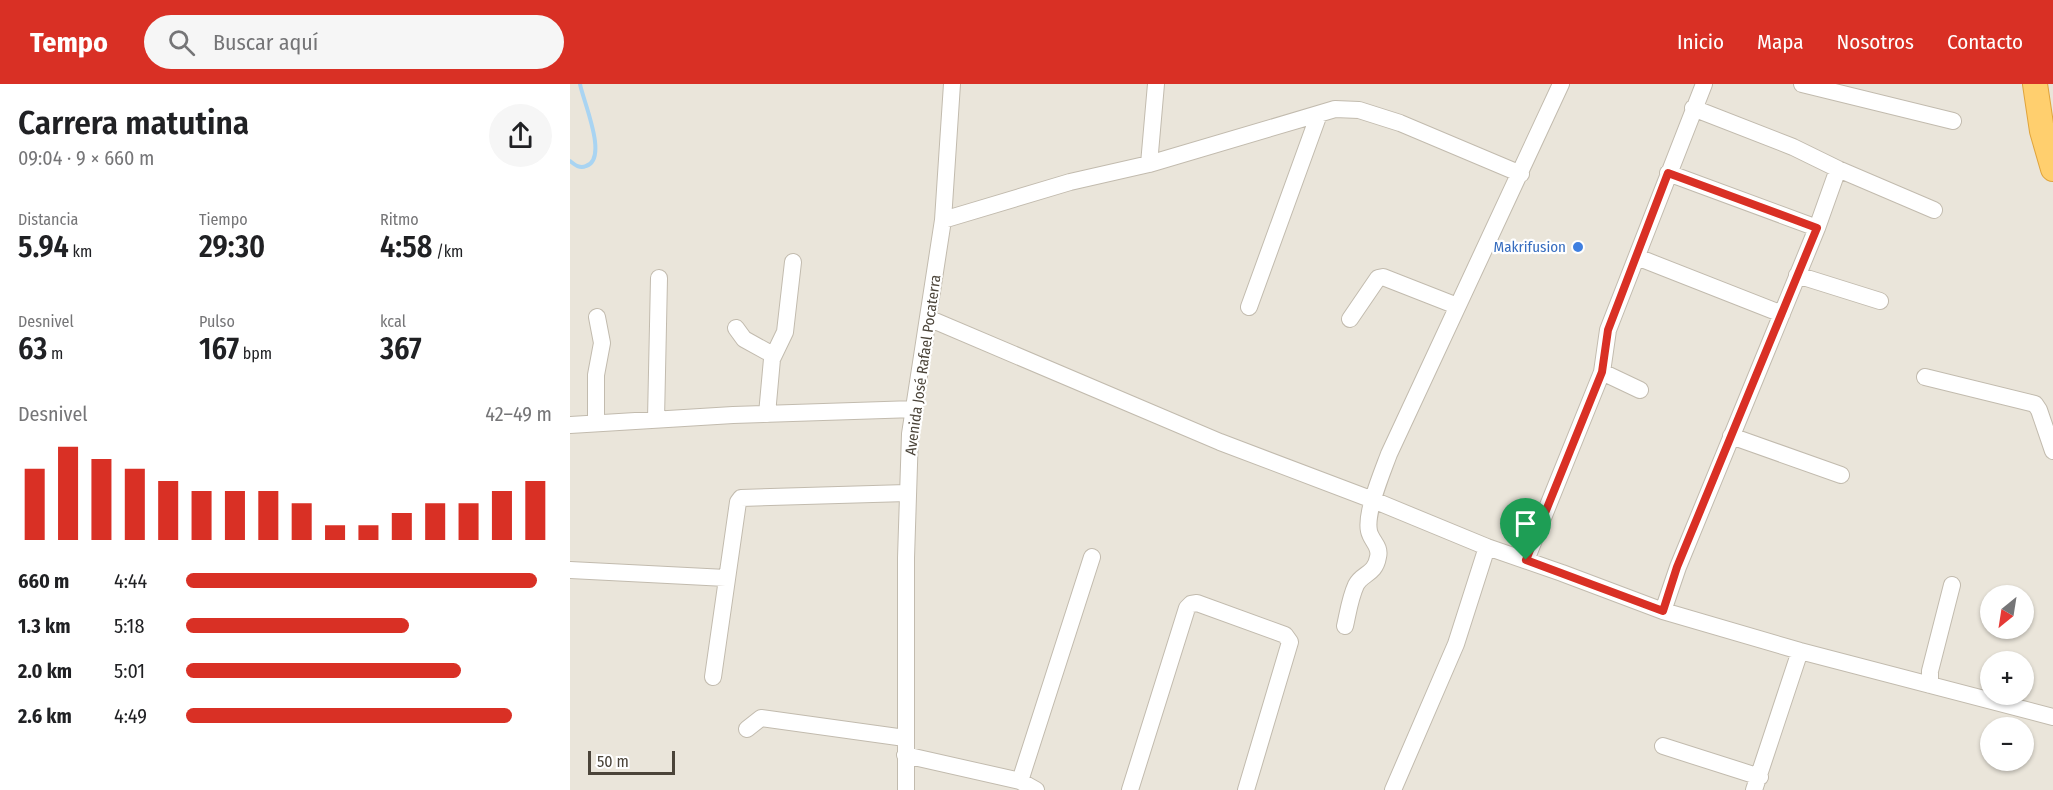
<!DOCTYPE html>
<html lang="es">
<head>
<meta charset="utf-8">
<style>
  body { margin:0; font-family:"Fira Sans Condensed",sans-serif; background:#f6f6f6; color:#202124; height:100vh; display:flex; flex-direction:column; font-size:22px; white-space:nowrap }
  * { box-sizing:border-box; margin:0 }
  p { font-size:20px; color:#757577 }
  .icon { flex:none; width:33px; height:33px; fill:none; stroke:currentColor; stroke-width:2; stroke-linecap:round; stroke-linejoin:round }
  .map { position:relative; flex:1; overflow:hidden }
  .drawer { display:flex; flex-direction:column; background:#fff; width:570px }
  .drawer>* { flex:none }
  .needle { width:39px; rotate:210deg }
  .controls { position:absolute; left:1410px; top:501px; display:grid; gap:12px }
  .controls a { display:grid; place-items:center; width:54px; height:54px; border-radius:50%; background:#fff; box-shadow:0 2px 4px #0004; font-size:30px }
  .scale { position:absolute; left:18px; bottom:15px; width:87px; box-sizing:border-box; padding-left:6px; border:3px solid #4b4439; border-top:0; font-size:16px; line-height:21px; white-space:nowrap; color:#4b4439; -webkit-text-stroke:4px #fff; paint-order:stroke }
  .pin { position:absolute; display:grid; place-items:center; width:51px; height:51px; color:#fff; margin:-62px -26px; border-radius:50% 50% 50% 0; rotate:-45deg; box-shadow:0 0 6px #0007 }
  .pin .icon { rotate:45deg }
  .round { display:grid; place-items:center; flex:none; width:63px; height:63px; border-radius:32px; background:#f6f6f6 }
  .overview { display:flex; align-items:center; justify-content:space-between; height:102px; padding:0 18px }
  h1 { font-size:33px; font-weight:600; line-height:45px }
  .stats { display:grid; grid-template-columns:repeat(3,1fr); gap:9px; height:102px; padding:6px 18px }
  .stats div { display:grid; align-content:center }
  .stats b { font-size:30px; font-weight:600 }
  .stats small { font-size:16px; font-weight:400 }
  .stats p { font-size:16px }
  .chart { height:168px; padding:12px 18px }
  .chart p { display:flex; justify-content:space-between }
  .chart svg { width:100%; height:108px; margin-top:6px; stroke:#d93025; stroke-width:6 }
  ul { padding:0 18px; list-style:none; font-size:20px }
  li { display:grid; grid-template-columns:96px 72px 1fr; align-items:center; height:45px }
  li i { height:15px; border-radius:8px; background:#d93025 }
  header { display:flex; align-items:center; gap:36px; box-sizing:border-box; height:84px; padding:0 30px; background:#d93025; color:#fff }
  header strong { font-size:28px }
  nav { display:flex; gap:33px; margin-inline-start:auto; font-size:21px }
  .search { width:420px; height:54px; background:#f6f6f6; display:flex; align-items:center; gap:15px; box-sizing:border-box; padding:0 21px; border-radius:33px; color:#757577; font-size:22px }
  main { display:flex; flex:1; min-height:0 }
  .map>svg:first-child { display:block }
  .residential { fill:#eae5da; fill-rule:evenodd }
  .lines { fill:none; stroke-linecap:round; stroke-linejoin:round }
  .stream { stroke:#a9d4f2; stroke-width:4 }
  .minor-casing { stroke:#c2bbae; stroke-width:18 }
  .highway-casing { stroke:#e0a43c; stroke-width:26 }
  .minor { stroke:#fff; stroke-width:16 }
  .highway { stroke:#ffcf6e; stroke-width:24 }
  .route-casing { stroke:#fff; stroke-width:12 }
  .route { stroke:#d93025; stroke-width:8 }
  .shop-dot { fill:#3f7fe0; stroke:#fff; stroke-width:2 }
  .labels { text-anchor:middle; stroke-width:4.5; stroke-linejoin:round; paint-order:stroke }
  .shop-label { font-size:15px; fill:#366cbe; stroke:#fff; text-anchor:end }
  .street-label { font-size:15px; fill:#4b4439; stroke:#fff }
</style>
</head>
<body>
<header>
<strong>Tempo</strong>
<div class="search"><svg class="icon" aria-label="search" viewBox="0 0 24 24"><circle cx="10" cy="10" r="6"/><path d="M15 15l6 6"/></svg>Buscar aquí</div>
<nav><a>Inicio</a><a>Mapa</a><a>Nosotros</a><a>Contacto</a></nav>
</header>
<main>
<section class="drawer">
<div class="overview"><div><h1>Carrera matutina</h1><p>09:04 · 9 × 660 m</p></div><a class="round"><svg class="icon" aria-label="share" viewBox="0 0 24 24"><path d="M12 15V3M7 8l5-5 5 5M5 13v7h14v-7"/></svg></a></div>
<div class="stats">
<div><p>Distancia</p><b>5.94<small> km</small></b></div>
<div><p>Tiempo</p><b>29:30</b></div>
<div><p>Ritmo</p><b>4:58<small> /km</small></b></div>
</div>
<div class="stats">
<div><p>Desnivel</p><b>63<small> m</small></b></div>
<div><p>Pulso</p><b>167<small> bpm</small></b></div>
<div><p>kcal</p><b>367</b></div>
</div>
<div class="chart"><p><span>Desnivel</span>42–49 m</p>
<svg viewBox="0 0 160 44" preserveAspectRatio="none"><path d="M5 44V15M15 44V6M25 44V11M35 44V15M45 44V20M55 44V24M65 44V24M75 44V24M85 44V29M95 44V38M105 44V38M115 44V33M125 44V29M135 44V29M145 44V24M155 44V20"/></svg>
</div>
<ul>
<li><b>660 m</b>4:44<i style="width:96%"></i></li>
<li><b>1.3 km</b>5:18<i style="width:61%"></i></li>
<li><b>2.0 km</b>5:01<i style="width:75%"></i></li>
<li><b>2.6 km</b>4:49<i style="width:89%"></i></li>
</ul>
</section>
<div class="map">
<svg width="1483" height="706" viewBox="0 0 1483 706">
  <rect width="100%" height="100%" fill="#f6f3ec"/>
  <!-- residential -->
  <path class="residential" d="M0 0H1483V706H0ZM1420 512H1454V544H1420ZM1420 578H1454V610H1420ZM1420 644H1454V676H1420Z"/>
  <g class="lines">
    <!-- stream -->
    <path class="stream" d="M0 77C5 81 10 85 16 82 39 75 13 17 10 0"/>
    <defs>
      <path id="minor" d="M1232 0 1383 37
        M579 80 586 0
        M1268 85 1364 126
        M1098 89 1247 144
        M373 136 500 98 579 80 765 25 789 26 830 39 951 90
        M1067 173 1212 230
        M1227 191 1310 217
        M679 223 749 30
        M358 234 650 358 803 416 917 463 992 489 1093 527 1230 567 1483 633
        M780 235 808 194 813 193 887 222
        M166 244 174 255 203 271
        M1032 288 1070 306
        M1355 293 1465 320 1469 326 1483 367
        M197 330 202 275 215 248 223 178
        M86 335 89 194
        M26 339V291L32 259 27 233
        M0 341 163 331 345 325
        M1161 352 1271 391
        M956 476 1032 288 1038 246 1134 0
        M0 486 156 494
        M1093 527 1108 483 1247 144 1268 85 1223 63 1123 24
        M775 542C778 529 780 514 786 501 792 489 805 491 808 473 811 462 801 457 799 447 795 429 812 389 819 370L991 0
        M143 593 168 418 171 414 337 409
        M1360 601V587L1382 501
        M177 645 191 634 335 654
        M1093 662 1190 693
        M335 671 450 697 466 706
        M450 697 522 473
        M336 706V474L340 350 373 136 382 0
        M560 706 617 524 621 520 627 519 715 551 720 558 676 706
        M823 706 886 560 917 463
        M1184 706 1230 567"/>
      <path id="highway" d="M1465 0 1472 47 1483 85"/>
    </defs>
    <!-- minor casing -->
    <use href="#minor" class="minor-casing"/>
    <!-- highway casing -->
    <use href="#highway" class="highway-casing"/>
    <!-- minor -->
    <use href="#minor" class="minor"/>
    <!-- highway -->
    <use href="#highway" class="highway"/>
  </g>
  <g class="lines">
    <defs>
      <path id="route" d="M1098 89 1247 144 1107 483 1093 527 956 476 1032 288 1038 246Z"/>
    </defs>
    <!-- route casing -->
    <use href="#route" class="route-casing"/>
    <!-- route -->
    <use href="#route" class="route"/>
  </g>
  <!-- markers -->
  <circle class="shop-dot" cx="1008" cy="163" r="6"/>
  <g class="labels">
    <!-- shop labels -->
    <g class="shop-label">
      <text x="996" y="168">Makrifusion</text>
    </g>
    <!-- street labels -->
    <g class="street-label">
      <text transform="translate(353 281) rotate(-82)" y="5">Avenida José Rafael Pocaterra</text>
    </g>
  </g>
</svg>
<div class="controls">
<a><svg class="needle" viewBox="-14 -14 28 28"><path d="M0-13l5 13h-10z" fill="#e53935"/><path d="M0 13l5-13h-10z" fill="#757577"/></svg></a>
<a>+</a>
<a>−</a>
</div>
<div class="scale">50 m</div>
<div class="pin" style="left:956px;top:476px;background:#1e9e55"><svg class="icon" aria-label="arrive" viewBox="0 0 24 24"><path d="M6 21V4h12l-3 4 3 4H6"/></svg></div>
</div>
</main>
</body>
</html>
